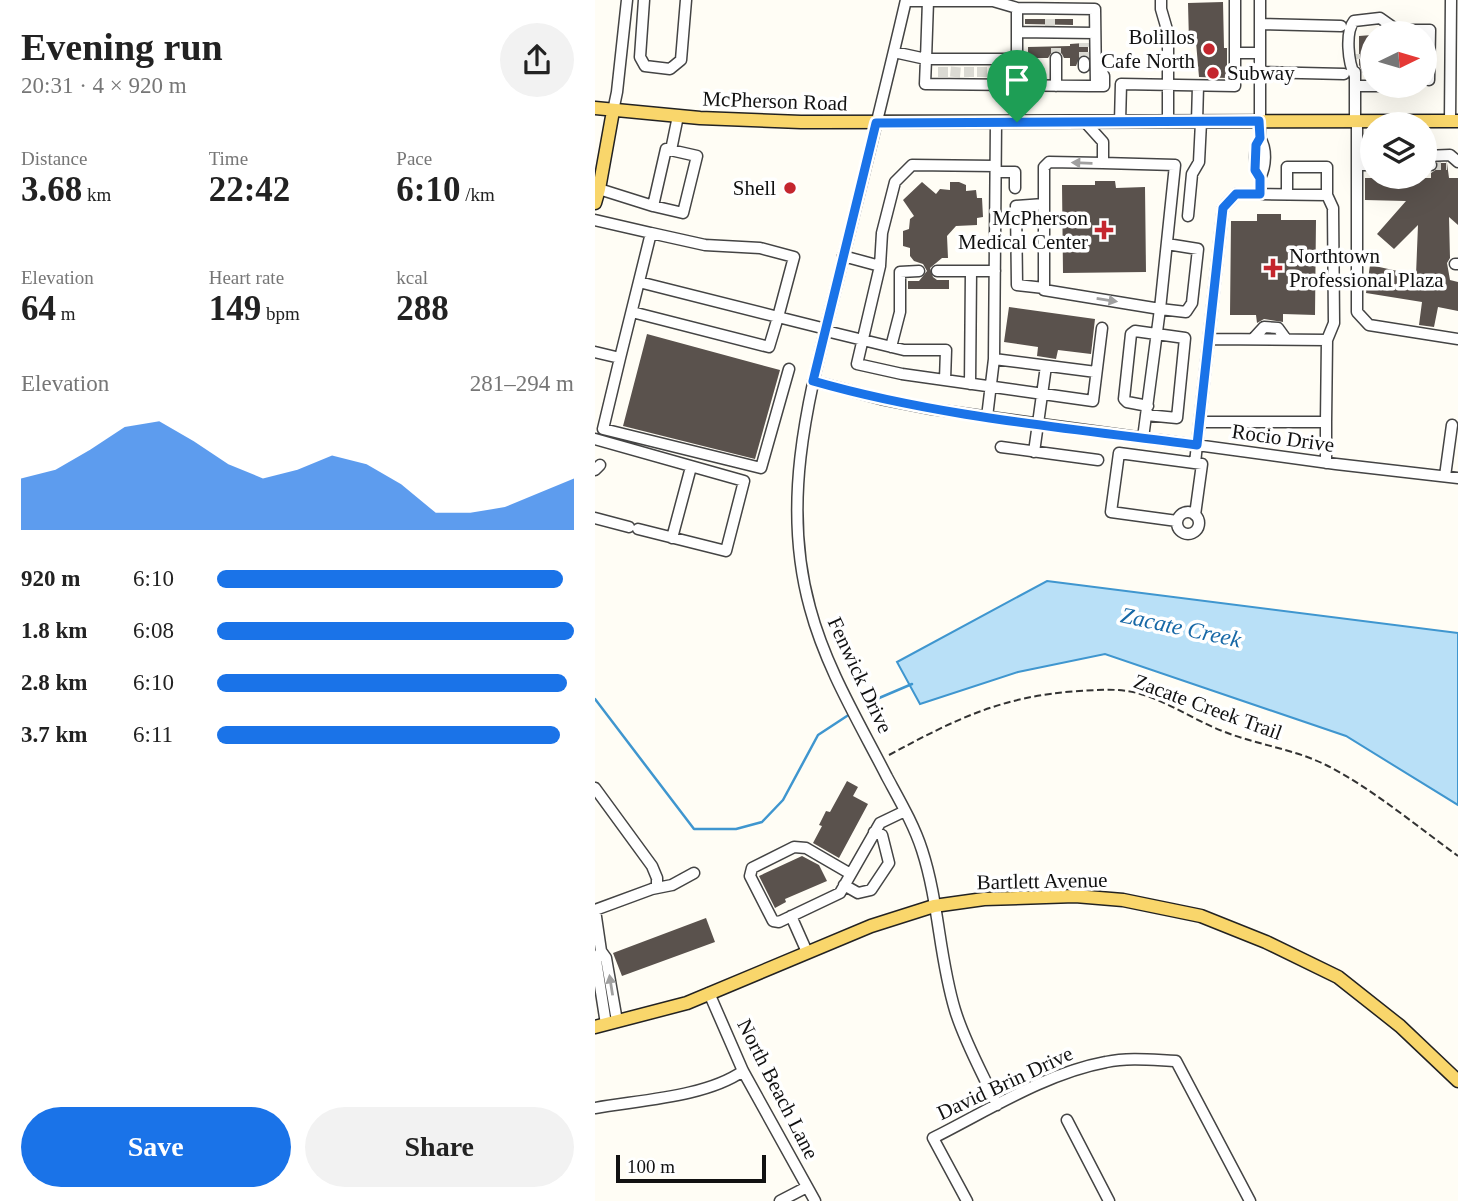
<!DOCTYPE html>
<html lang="en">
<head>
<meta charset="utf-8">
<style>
  body { margin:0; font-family:"Times New Roman",serif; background:#f2f2f2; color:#222; height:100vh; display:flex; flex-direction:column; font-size:26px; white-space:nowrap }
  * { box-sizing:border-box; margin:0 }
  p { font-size:23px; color:#767676 }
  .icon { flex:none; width:38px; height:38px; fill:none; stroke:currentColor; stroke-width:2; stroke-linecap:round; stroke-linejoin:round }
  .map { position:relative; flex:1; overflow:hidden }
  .drawer { display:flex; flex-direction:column; background:#fff; width:595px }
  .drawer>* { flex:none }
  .needle { width:46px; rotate:85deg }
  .buttons { position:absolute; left:765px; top:21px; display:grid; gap:14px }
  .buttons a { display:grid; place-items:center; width:77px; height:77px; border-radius:50%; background:#fff; box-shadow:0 7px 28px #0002; font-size:35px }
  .scale { position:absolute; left:21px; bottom:18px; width:150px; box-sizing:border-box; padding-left:7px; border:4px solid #111; border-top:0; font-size:19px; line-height:24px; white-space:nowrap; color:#111; -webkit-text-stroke:5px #fff; paint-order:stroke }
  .pin { position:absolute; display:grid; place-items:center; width:60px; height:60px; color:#fff; margin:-72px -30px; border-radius:50% 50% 50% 0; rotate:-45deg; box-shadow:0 0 7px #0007 }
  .pin .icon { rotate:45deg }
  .round { display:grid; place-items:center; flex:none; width:74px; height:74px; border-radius:37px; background:#f2f2f2 }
  .headline { display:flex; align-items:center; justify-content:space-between; height:119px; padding:0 21px }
  h1 { font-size:38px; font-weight:700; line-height:52px }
  .stats { display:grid; grid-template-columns:repeat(3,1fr); gap:10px; height:119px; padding:7px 21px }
  .stats div { display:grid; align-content:center }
  .stats b { font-size:35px; font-weight:700 }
  .stats small { font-size:19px; font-weight:400 }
  .stats p { font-size:19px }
  .chart { height:196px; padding:14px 21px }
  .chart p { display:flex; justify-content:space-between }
  .chart svg { width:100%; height:126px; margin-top:7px; fill:#1a73e8; opacity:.7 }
  .primary-button { display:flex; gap:14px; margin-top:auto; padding:14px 21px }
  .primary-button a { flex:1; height:80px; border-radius:42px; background:#1a73e8; color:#fff; font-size:28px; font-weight:700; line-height:80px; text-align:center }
  .primary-button a+a { background:#f2f2f2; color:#222 }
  ul { padding:0 21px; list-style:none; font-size:23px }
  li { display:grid; grid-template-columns:112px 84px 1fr; align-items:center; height:52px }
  li i { height:18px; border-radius:9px; background:#1a73e8 }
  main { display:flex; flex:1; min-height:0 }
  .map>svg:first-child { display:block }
  .water { fill:#b9e0f7; stroke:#3f96cf; stroke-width:2 }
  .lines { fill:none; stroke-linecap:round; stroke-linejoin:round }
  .stream { stroke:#3f96cf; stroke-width:2.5 }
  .building { fill:#5a524d }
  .minor-tunnel { stroke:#dbdad3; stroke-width:10; stroke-dasharray:10 5; stroke-linecap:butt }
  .minor-casing { stroke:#444; stroke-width:13 }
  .major-casing { stroke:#222; stroke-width:15 }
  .path { stroke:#333; stroke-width:2; stroke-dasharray:7 3.5; stroke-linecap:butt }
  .minor { stroke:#fff; stroke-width:10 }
  .major { stroke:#f9d66b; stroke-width:12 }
  .oneway { fill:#a0a0a0 }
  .route-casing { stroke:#fff; stroke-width:14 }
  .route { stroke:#1a73e8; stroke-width:9 }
  .poi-dot { fill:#c4262e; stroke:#fff; stroke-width:2.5 }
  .labels { text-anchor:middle; stroke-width:7; stroke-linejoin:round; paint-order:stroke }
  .poi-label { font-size:21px; fill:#111; stroke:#fff; text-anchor:end }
  .street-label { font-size:21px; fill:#111; stroke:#fff }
  .water-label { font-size:23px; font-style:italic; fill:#1768a6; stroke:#fff }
</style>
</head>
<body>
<main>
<section class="drawer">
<div class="headline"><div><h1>Evening run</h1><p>20:31 · 4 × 920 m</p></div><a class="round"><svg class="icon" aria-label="share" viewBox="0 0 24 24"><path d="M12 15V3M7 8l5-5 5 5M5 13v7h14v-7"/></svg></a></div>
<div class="stats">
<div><p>Distance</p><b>3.68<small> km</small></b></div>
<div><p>Time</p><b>22:42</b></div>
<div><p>Pace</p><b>6:10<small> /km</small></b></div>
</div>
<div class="stats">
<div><p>Elevation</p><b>64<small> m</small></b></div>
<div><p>Heart rate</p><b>149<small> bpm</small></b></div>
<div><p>kcal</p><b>288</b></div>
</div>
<div class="chart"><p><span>Elevation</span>281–294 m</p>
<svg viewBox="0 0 160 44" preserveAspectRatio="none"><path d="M0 44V26L10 23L20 16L30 8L40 6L50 13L60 21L70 26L80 23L90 18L100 21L110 28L120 38L130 38L140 36L150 31L160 26V44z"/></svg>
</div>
<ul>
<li><b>920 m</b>6:10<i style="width:97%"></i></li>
<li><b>1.8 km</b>6:08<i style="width:100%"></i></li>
<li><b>2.8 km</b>6:10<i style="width:98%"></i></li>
<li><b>3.7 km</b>6:11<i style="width:96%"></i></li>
</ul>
<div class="primary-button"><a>Save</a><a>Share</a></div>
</section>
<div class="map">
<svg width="863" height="1201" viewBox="0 0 863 1201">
  <rect width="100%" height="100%" fill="#fffdf5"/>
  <!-- water -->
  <path class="water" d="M452 581 863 633V805L751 736 510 654 423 672 325 704 302 662Z"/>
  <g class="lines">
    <!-- stream -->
    <path class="stream" d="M0 699 99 829H141L167 822 188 800 223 735 255 714
      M270 704 317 684"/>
  </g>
  <!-- building -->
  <path class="building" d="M628 2 629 48H632V78L604 77 601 42H594L593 3Z
    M430 19H478V25L430 24Z
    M777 35V73H768L764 65V36Z
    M489 43H493V55L485 56 481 66H475V58H469L467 54 462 50 457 52 453 58H433V47L475 46V44Z
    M844 163H852L854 178H863V225L854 217 855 258 852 263 855 280 863 282V311L843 307 839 327 824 325 827 302 771 293 775 265 821 275 823 225 799 249 782 234 811 201 770 200V178H836V173L842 169Z
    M500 181H520L521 188 550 187 551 272 468 273 467 185H500Z
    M327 182 341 194 345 189 355 190V182H364L371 185V191L381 190 382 198H387L388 217 382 218V225L361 226 352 236 353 258H347L335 268 338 277 342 280H354V289H313V281H324L332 271 328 264 319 261 315 256V248L308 246V231L314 229 315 219 319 216 308 200Z
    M662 214H686V220H721L720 315 688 314V322L669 319 662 323 661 315H635L636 221H662Z
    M414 307 500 319 496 354 463 350 461 359 442 356 443 347 409 342Z
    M52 334 185 370 160 459 28 426Z
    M252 781 263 787 258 796 273 804 244 858 218 843 227 826 224 825 231 811 235 812Z
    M207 856 224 865 232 881 190 899 191 902 180 908 164 876Z
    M111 918 120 942 27 976 18 953Z"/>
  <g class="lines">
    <!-- minor-tunnel -->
    <path class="minor-tunnel" d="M455 27V19
      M461 58V46
      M760 59V54
      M489 62V43
      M348 77V66
      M360 77 361 66
      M374 77V66
      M387 77V66
      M402 77V66
      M836 165H852"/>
    <defs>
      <path id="minor" d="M49 0 45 57 50 66 75 69 86 60 91 0
        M311 0C290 91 267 181 245 271 218 383 183 493 215 608 231 668 264 722 292 777 305 801 319 825 327 850 344 902 344 958 360 1010 370 1043 388 1074 402 1105
        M566 0V9L573 33V122
        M311 1H398L422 8
        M665 24 746 26
        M422 32 500 33
        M802 33V30H835L834 80
        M299 52 331 59 333 1
        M640 53V0
        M461 58V86
        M489 62V67
        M665 72 749 74
        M760 76C753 63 750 32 759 21L785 18 802 30
        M501 86H509V76L502 64
        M760 86H789
        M18 111 22 92 32 0
        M760 121V72
        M762 121V312L774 325 863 339
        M855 121 856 0
        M422 122C422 84 422 46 422 8L500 9 501 86C444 86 387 84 330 84L331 59H422
        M490 122 508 142V163L454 162 449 167V290L565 309 580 165 508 163
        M525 122 526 84 640 86V53H665
        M602 122 603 86
        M665 138C672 149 671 166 665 178 659 166 658 150 665 138V0
        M76 150 83 116
        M830 156 855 155 863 162
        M762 165H777
        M830 165H836
        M400 166 317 165 300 182 287 233 285 266 262 364 307 374 498 401 507 328
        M401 172H420V188
        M4 189 58 206 71 149 102 156 88 213 58 206
        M665 194 732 195
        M692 194V167H732V195L738 208 739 323 732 340
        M593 216 597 174 604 162 606 122
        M0 220 56 233 25 358
        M248 256 285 266
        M860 264H863
        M342 271H376
        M44 282 183 317 199 257 165 248 110 245 56 233
        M449 288 422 285 421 206 449 204
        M37 312 174 347 183 317 231 329
        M231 331 309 350H351L350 380
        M658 339 669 327 683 328 691 339
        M296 347 305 312V272L324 271
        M0 352 25 358 8 429 166 468 194 369
        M399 359 501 372
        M218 381 286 399 337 409 741 464 863 478
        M375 384 376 271H400
        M551 415 582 418 590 338 540 331 536 334 529 399 532 402 553 406
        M392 417 399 359 401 122
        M605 422H731L732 340 614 339
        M548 438 565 309 591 312 597 303 603 249 572 244
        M0 439 149 481 131 551 43 529
        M406 447 503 460
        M439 452 451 366
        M600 463 628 208 641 194H665V178
        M731 463V422
        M0 470 5 465
        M850 476 857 425
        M582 523a11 11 0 1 1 22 0a11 11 0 1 1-22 0Z
        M0 518 34 527
        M582 521 516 512 524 453 607 464 600 515
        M77 538 96 467
        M0 788 57 866 62 878V886L57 889 0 910
        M254 873 211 848 199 847 157 868 155 876 178 921 184 922 245 893 285 823 310 811
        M249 885 263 893 276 890 294 863 287 835 279 832
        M57 889 77 885 99 873
        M0 910 6 951 11 958 22 1021
        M196 916 212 952
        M6 951 1 960 11 1024
        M114 993 148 1071 220 1201
        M0 1108C45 1100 111 1097 148 1071
        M472 1120 514 1201
        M185 1201 212 1187
        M372 1201 338 1138C392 1111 451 1073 511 1062 534 1057 558 1060 581 1061L655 1201"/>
      <path id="major" d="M0 108 105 118 206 122 863 121
        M0 203 4 189 18 111
        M0 1027 92 1003 276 926 339 906 389 899 480 896 528 900 606 916 671 942 743 977 805 1026 863 1081"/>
    </defs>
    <!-- minor casing -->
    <use href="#minor" class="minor-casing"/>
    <!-- major casing -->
    <use href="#major" class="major-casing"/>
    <!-- path -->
    <path class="path" d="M294 755C361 719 407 696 484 691 503 690 523 688 542 693 573 701 600 721 630 732 663 745 699 749 731 765 775 787 823 827 863 856"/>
    <!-- minor -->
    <use href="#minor" class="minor"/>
    <!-- major -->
    <use href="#major" class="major"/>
  </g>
  <!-- one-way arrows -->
  <defs><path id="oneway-solid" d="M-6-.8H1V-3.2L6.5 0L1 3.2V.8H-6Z" transform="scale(1.75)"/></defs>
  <g class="oneway">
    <use href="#oneway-solid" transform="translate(487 163) rotate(-178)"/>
    <use href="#oneway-solid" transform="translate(512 300) rotate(9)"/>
    <use href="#oneway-solid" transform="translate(16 985) rotate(-99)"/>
  </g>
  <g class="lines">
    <defs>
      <path id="route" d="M664 121 665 138 661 145 660 170 665 178V194H641L628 208 602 445C474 428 343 417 218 381L281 123Z"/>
    </defs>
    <!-- route casing -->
    <use href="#route" class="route-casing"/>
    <!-- route -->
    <use href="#route" class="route"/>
  </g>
  <!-- markers -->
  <g class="poi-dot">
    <circle cx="614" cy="49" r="7"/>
    <circle cx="618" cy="73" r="7"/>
    <circle cx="195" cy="188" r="7"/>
    <path d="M505.5 219.5h7v7h7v7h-7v7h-7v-7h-7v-7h7z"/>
    <path d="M674.5 257.5h7v7h7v7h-7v7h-7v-7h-7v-7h7z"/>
  </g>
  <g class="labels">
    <!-- poi labels -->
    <g class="poi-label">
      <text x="600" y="44">Bolillos<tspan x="600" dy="24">Cafe North</tspan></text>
      <text x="632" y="80" text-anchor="start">Subway</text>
      <text x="181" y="195">Shell</text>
      <text x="493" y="225">McPherson<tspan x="493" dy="24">Medical Center</tspan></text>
      <text x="694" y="263" text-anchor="start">Northtown<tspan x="694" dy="24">Professional Plaza</tspan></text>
    </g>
    <!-- street labels -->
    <g class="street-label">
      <text transform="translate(180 101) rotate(2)" y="7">McPherson Road</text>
      <text transform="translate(688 438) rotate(8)" y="7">Rocio Drive</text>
      <text transform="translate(265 675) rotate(65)" y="7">Fenwick Drive</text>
      <text transform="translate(613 707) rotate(20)" y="7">Zacate Creek Trail</text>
      <text transform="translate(447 881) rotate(-1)" y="7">Bartlett Avenue</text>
      <text transform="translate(410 1083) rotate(-25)" y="7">David Brin Drive</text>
      <text transform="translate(183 1089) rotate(63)" y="7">North Beach Lane</text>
    </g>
    <!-- water labels -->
    <g class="water-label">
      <text transform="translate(586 627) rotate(12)" y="8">Zacate Creek</text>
    </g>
  </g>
</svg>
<div class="buttons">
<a><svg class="needle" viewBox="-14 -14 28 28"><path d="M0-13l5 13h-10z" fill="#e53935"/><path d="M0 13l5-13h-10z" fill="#767676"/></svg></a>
<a><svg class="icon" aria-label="layers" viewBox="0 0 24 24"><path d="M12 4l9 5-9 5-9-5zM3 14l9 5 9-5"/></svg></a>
</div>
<div class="scale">100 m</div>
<div class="pin" style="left:422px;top:122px;background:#1e9e55"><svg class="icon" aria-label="arrive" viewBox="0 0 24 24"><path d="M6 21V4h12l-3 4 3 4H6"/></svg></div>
</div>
</main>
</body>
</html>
